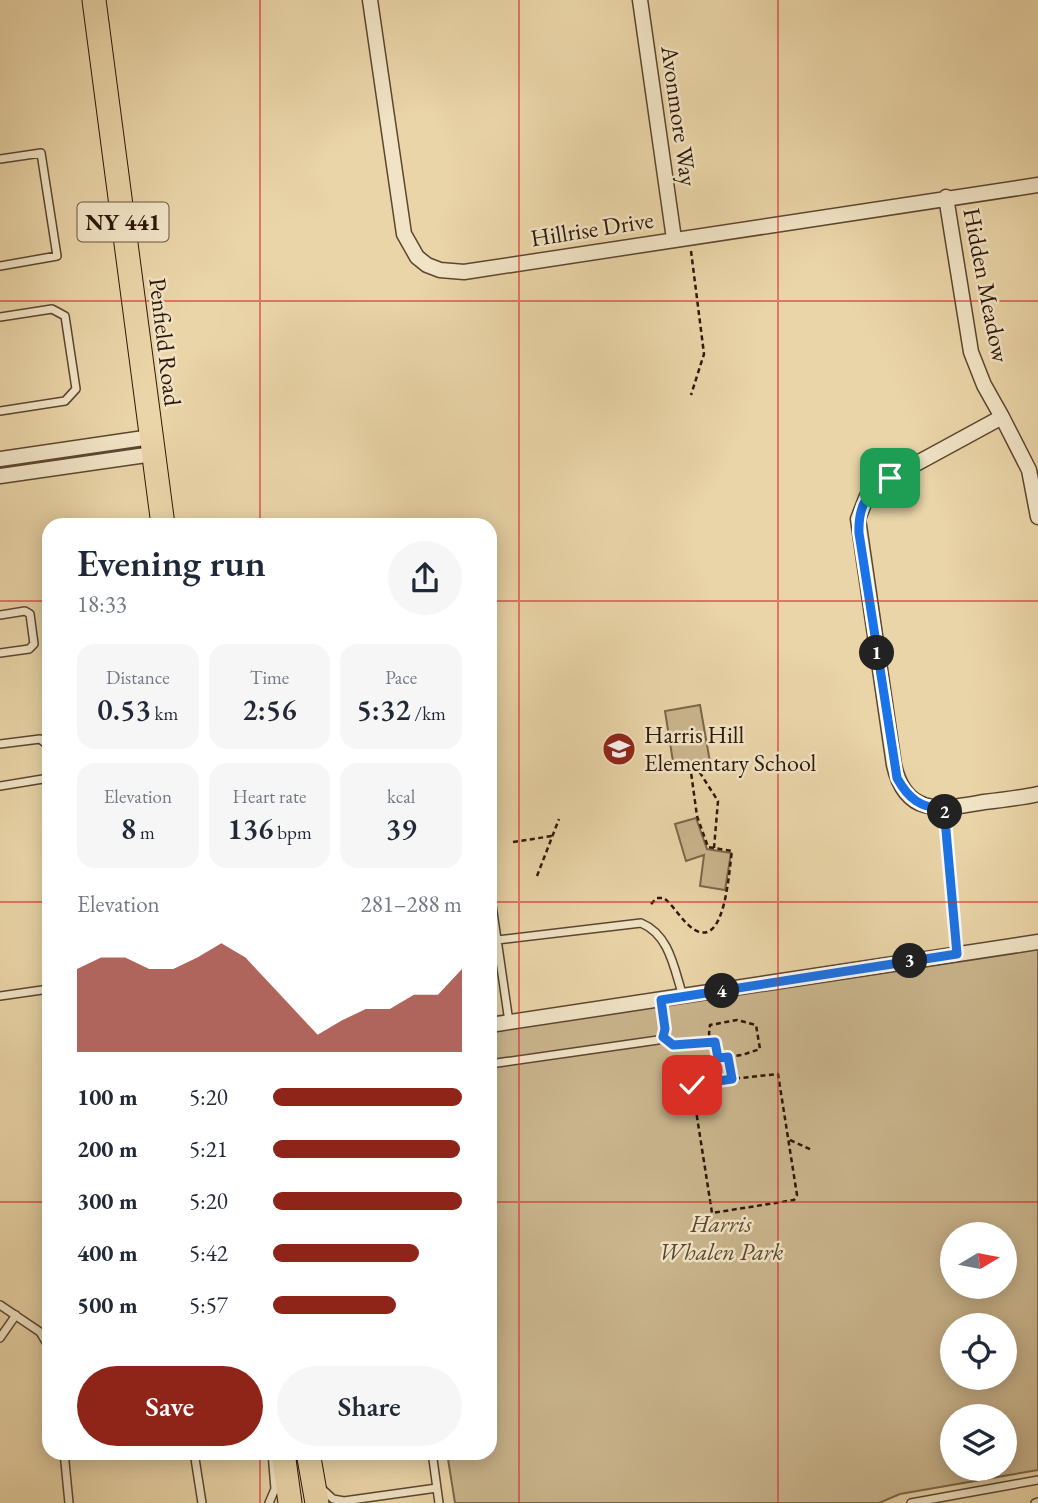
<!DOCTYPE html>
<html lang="en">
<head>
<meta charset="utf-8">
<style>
  body { margin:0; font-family:"EB Garamond",serif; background:#f6f6f7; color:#1f2937; height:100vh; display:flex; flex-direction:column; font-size:26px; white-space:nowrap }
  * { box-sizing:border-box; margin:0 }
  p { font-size:23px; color:#747a83 }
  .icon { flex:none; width:38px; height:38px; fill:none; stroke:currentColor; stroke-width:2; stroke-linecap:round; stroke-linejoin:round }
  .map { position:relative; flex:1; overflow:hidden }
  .side { position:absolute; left:42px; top:518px; width:455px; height:942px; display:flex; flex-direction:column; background:#fff; border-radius:21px; box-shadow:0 4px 18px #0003 }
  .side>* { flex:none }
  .needle { width:46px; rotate:80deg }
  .buttons { position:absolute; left:940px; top:1222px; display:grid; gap:14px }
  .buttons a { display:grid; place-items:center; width:77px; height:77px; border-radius:50%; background:#fff; box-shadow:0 4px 18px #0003; font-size:35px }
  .pin { position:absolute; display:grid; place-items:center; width:60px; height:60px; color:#fff; margin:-30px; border-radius:14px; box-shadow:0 4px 10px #0006 }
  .km { position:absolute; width:35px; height:35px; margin:-18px; border-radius:50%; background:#222; color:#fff; font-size:19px; line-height:35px; text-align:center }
  .round { display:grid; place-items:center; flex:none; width:74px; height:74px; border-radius:37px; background:#f6f6f7 }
  .head { display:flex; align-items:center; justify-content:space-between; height:119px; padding:0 35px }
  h1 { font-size:38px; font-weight:600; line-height:52px }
  .figures { display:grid; grid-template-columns:repeat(3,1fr); gap:10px; height:119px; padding:7px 35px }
  .figures div { display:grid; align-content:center; border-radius:18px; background:#f6f6f7; text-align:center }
  .figures b { font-size:30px; font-weight:600 }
  .figures small { font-size:19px; font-weight:400 }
  .figures p { font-size:19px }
  .chart { height:196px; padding:14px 35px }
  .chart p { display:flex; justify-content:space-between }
  .chart svg { width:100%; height:126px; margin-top:7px; fill:#8f2418; opacity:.7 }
  .primary-button { display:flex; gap:14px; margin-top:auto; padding:14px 35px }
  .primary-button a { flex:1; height:80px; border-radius:42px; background:#8f2418; color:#fff; font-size:28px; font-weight:600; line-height:80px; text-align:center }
  .primary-button a+a { background:#f6f6f7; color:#1f2937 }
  ul { padding:0 35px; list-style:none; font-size:23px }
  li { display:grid; grid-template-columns:112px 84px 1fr; align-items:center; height:52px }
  li i { height:18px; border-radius:9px; background:#8f2418 }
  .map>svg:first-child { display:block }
  .green { fill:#cab58d; stroke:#7c664a; stroke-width:2; fill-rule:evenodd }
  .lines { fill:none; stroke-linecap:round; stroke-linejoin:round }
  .lane-casing { stroke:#5c4630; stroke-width:10 }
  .street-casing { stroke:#5c4630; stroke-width:17 }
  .primary-casing { stroke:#2d1708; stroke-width:25 }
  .path { stroke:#2d1708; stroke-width:2.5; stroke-dasharray:5 3.5; stroke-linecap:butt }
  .lane { stroke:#f1e4c6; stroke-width:7 }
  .street { stroke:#f1e4c6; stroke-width:14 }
  .primary { stroke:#ead5a8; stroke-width:23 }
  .route-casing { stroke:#fff; stroke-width:14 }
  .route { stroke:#1a73e8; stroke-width:9 }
  .grid { fill:none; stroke:#d62828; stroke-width:2; stroke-opacity:0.55 }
  .labels { text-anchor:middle; stroke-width:5; stroke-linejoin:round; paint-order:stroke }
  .shield { fill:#f1e4c6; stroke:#685441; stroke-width:2 }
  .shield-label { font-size:23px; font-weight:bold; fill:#2d1708 }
  .street-label { font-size:24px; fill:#2d1708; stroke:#f1e4c6 }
  .poi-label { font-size:24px; fill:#2d1708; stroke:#f1e4c6; text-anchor:start }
  .park-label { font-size:24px; font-style:italic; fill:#5c4630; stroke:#f1e4c6 }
</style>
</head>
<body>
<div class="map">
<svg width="1038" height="1503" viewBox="0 0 1038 1503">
  <rect width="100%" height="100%" fill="#ead5a8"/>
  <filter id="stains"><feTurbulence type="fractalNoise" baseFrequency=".00286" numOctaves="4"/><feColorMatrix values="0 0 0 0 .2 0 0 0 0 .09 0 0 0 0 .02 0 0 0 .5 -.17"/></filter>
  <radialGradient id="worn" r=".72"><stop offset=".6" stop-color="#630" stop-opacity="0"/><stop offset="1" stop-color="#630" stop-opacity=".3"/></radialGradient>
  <!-- green -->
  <path class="green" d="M700 705 710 762 674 768 665 711Z
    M696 818 707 849 731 853 725 890 700 886 704 855 686 861 675 824Z
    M1038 948V1470L900 1494 879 1503H455L447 1453 490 1452V1031ZM952 1234H1004V1286H952ZM952 1325H1004V1377H952ZM952 1416H1004V1468H952Z"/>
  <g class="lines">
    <defs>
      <path id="lane" d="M0 159 41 153 57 256 0 266
        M0 317 52 309 65 316 76 389 65 401 0 411
        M0 615 25 611 30 614 34 644 29 649 0 653
        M0 744 40 739 49 746
        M0 786 49 778
        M492 905 509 1022
        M497 940 641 923C670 935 674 969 683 996
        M0 996 49 989
        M490 1064 658 1040 663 1037 665 1029 661 1000
        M0 1305 40 1332 49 1347
        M0 1338 16 1315
        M64 1452 69 1503
        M194 1452 202 1503
        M432 1452 439 1503
        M321 1488 333 1499 344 1501 437 1488
        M269 1503 275 1489 272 1452
        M911 1503 1038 1480
        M1035 1503 1038 1502"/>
      <path id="street" d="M370 0 404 234 417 257 427 265 440 270 464 272 1038 185
        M640 0 674 239
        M946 197 971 352 984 385 1002 417
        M0 459 151 437
        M0 476 153 454
        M1038 517 1029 470 1002 417 877 485 867 496 858 519 894 765C906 818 942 809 984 802 1002 800 1020 798 1038 794
        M490 1025 1038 942"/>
      <path id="primary" d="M94 0 163 525
        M283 1452 290 1503
        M308 1452 317 1503"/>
    </defs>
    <!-- lane casing -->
    <use href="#lane" class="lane-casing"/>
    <!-- street casing -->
    <use href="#street" class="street-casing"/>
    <!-- primary casing -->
    <use href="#primary" class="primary-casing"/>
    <!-- path -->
    <path class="path" d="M691 251 704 354 691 395
      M695 765 718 801 714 848
      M945 819 956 941
      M513 842 552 836
      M537 876 559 819
      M651 904 657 898H664C675 907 683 923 695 930 726 948 729 868 732 851L708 847 697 816 690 765
      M671 1043 709 1042
      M728 1057 742 1055 760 1049 756 1025 737 1020 710 1025 709 1034 711 1042H715L718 1058 728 1057 731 1079 778 1074 797 1195 794 1200 712 1213 692 1085 731 1079
      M790 1140 812 1150"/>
    <!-- lane -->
    <use href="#lane" class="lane"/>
    <!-- street -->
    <use href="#street" class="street"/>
    <!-- primary -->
    <use href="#primary" class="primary"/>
  </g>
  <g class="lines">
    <defs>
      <path id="route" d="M692 1085 732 1079 728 1057 718 1058 715 1042 673 1045 663 1037 665 1029 661 1000 957 954 944 808C921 809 908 798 897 778L859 533C858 506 867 491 890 478"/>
    </defs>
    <!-- route casing -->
    <use href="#route" class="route-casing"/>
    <!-- route -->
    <use href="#route" class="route"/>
  </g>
  <!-- grid -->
  <path class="grid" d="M260 0V525M519 0V1503M778 0V1503M0 301H1038M0 601H49M490 601H1038M0 902H49M490 902H1038M0 1202H49M490 1202H1038M260 1452V1503"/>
  <!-- icons -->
  <defs>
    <symbol id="school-disc" viewBox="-11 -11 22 22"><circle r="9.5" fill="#8f2418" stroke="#f1e4c6"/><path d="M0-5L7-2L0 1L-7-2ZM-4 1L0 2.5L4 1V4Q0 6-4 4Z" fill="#fff"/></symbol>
  </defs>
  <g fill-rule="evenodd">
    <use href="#school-disc" x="600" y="730" width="38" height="38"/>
  </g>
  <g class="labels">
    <!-- shield labels -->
    <rect class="shield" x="77.5" y="202.5" width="91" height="39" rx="5"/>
    <g class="shield-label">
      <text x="123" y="230">NY 441</text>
    </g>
    <!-- street labels -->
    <g class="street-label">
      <text transform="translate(679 116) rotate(82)" y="8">Avonmore Way</text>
      <text transform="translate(592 229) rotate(-9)" y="8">Hillrise Drive</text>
      <text transform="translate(986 285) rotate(79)" y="8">Hidden Meadow</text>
      <text transform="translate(165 342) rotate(83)" y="8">Penfield Road</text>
    </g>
    <!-- poi labels -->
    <g class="poi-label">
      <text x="644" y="743">Harris Hill<tspan x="644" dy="28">Elementary School</tspan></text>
    </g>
    <!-- park labels -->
    <g class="park-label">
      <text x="721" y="1232">Harris<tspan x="721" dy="28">Whalen Park</tspan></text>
    </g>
  </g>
  <rect width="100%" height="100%" filter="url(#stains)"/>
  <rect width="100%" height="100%" fill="url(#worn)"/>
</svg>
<div class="buttons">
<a><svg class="needle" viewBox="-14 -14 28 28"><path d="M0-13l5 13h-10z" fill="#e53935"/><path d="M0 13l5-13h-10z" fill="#747a83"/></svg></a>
<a><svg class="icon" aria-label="locate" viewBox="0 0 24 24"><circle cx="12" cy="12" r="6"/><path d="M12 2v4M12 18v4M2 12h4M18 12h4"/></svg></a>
<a><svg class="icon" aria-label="layers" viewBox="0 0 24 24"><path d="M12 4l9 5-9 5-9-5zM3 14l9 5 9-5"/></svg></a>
</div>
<div class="pin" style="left:890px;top:478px;background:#1e9e55"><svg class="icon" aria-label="arrive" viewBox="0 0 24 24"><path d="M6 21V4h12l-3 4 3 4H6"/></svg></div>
<div class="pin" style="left:692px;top:1085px;background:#d93025"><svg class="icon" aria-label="check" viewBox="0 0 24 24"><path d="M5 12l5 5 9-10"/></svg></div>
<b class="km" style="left:877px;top:653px">1</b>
<b class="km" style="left:945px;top:812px">2</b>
<b class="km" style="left:910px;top:961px">3</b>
<b class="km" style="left:722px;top:991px">4</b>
<section class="side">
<div class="head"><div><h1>Evening run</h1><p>18:33</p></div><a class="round"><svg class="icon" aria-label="share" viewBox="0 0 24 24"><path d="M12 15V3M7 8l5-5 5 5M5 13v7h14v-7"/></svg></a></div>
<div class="figures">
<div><p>Distance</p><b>0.53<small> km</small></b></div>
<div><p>Time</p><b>2:56</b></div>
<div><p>Pace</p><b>5:32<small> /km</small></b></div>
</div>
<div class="figures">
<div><p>Elevation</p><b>8<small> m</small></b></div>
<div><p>Heart rate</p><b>136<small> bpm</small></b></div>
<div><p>kcal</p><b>39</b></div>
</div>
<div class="chart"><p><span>Elevation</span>281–288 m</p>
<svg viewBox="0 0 160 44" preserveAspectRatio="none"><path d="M0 44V15L10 11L20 11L30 15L40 15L50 11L60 6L70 11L80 20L90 29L100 38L110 33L120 29L130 29L140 24L150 24L160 15V44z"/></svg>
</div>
<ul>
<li><b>100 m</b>5:20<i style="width:100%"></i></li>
<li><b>200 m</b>5:21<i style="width:99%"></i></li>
<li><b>300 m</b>5:20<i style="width:100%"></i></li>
<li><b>400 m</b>5:42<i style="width:77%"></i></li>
<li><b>500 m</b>5:57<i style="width:65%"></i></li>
</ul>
<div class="primary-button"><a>Save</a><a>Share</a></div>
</section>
</div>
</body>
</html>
